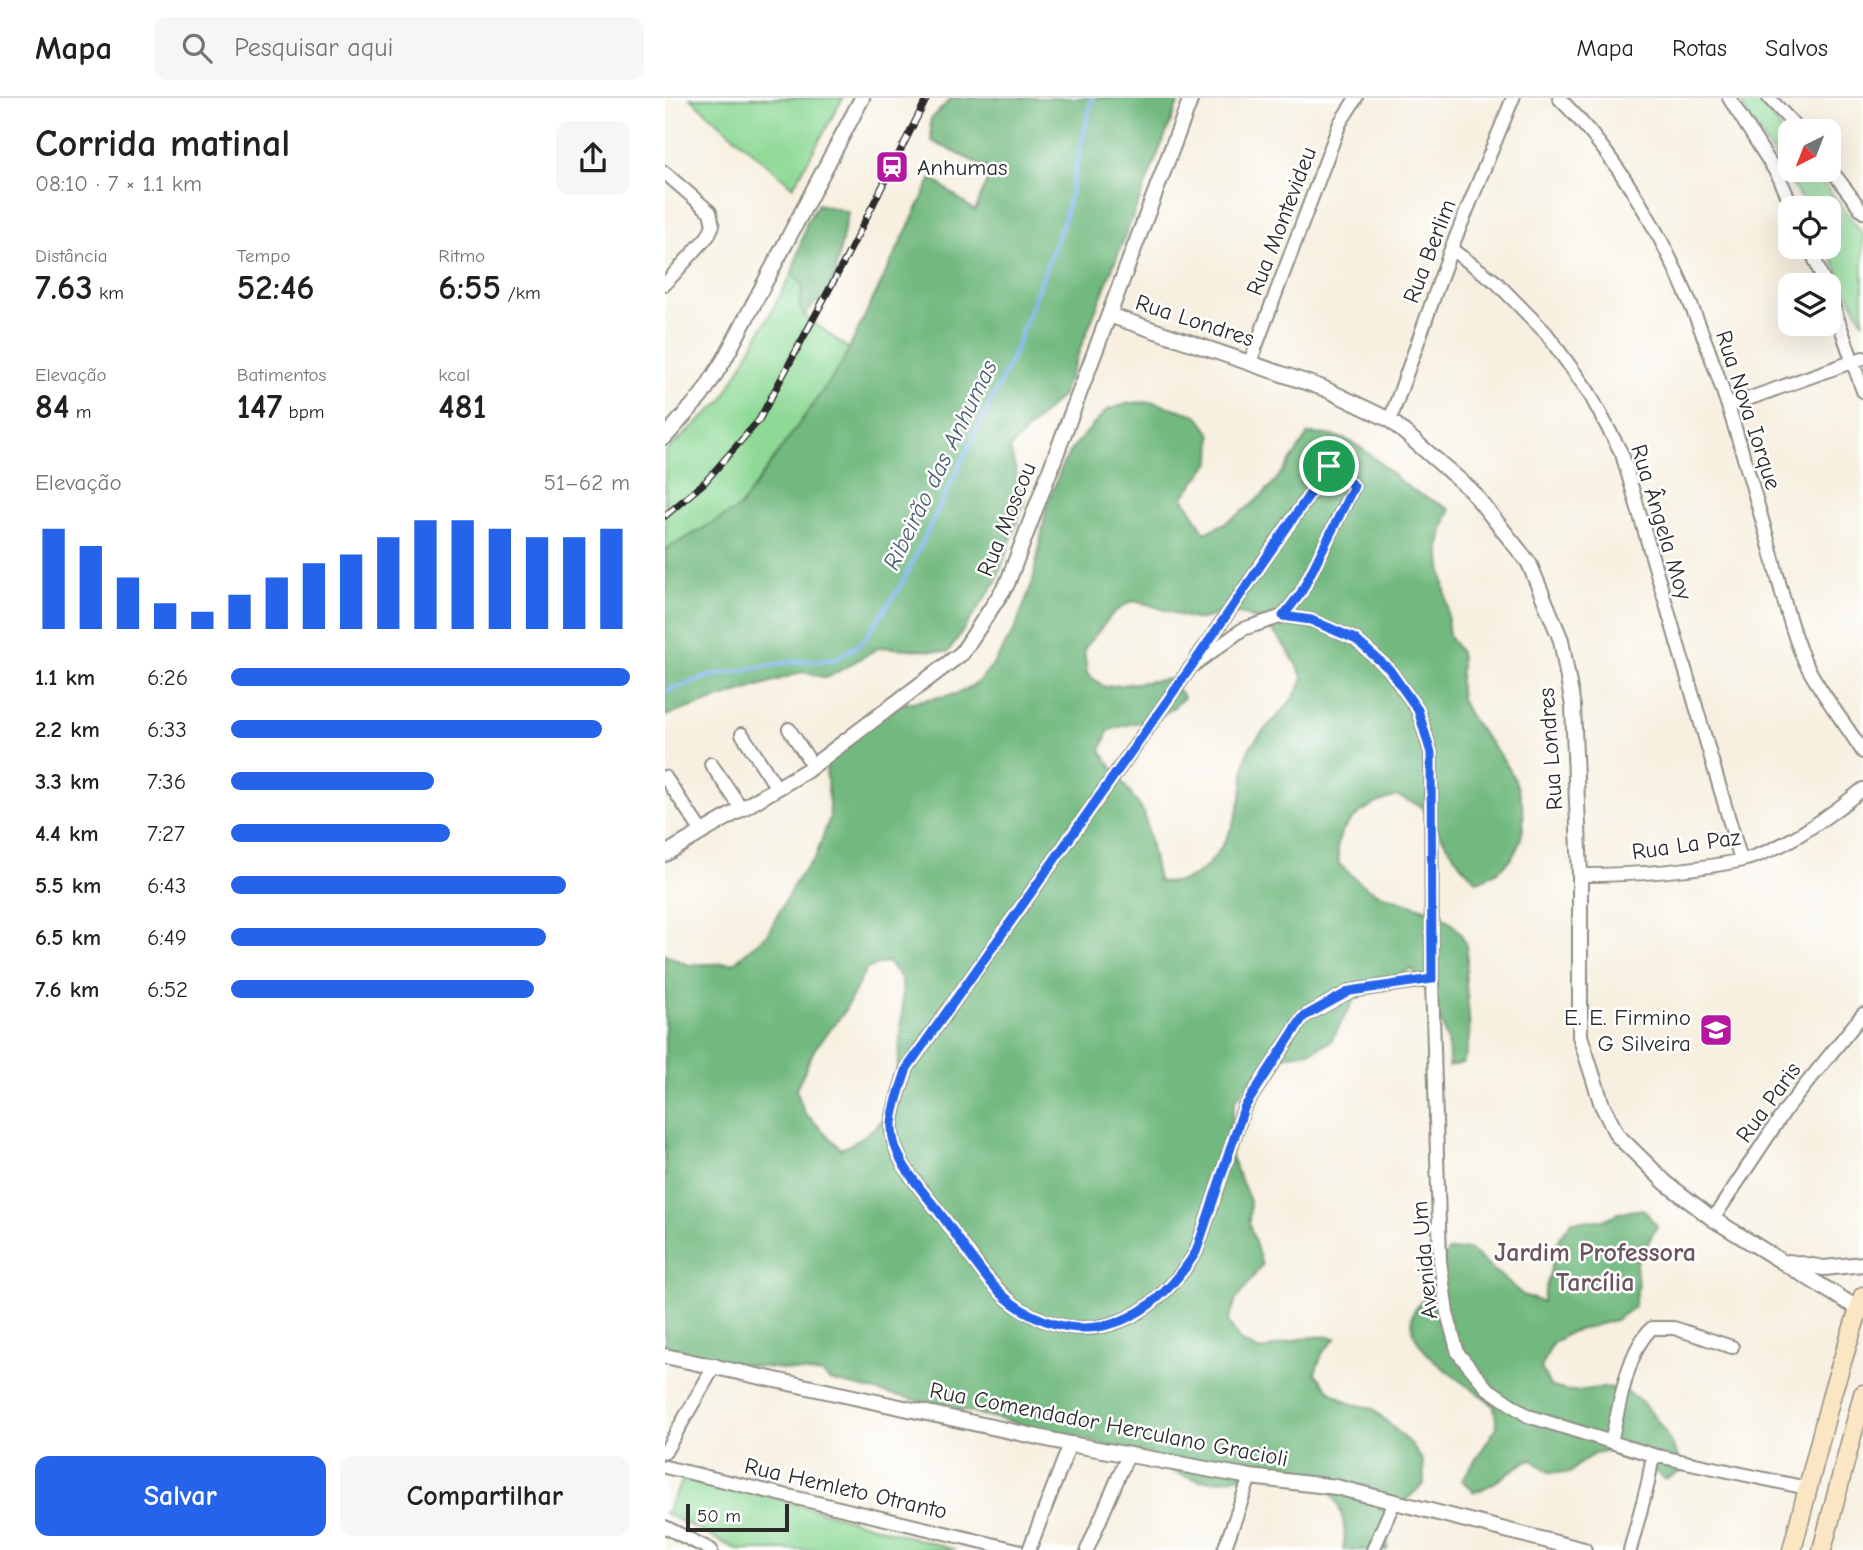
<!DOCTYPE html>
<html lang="pt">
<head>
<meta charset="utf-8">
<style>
  body { margin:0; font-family:"Comic Neue",sans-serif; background:#f6f6f6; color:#202124; height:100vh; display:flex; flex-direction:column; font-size:26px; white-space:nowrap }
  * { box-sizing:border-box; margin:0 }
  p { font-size:23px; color:#757577 }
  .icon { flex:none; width:38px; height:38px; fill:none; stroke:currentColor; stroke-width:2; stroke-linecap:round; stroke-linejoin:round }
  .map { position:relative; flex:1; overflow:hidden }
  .details { display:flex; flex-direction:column; background:#fff; width:665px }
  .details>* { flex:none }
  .needle { width:46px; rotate:222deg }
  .controls { position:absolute; left:1113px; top:21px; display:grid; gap:14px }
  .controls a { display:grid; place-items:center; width:63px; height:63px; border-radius:14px; background:#fff; box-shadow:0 7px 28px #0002; font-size:35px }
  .scale { position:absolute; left:21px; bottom:18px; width:103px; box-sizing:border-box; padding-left:7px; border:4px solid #2b2b2b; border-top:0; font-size:19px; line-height:24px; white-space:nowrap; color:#2b2b2b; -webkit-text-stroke:5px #fff; paint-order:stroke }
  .pin { position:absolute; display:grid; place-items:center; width:60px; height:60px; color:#fff; margin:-30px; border:4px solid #fff; border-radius:50%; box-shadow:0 2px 7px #0007 }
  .round { display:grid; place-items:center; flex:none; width:74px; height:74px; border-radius:14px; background:#f6f6f6 }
  .headline { display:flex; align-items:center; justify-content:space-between; height:119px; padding:0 35px }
  h1 { font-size:38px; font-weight:700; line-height:52px }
  .metrics { display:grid; grid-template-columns:repeat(3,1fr); gap:10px; height:119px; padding:7px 35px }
  .metrics div { display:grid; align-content:center }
  .metrics b { font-size:35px; font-weight:700 }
  .metrics small { font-size:19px; font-weight:400 }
  .metrics p { font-size:19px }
  .chart { height:196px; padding:14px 35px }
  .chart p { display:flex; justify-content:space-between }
  .chart svg { width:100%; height:126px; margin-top:7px; stroke:#2563eb; stroke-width:6 }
  .primary-button { display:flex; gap:14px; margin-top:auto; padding:14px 35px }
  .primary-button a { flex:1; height:80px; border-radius:14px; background:#2563eb; color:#fff; font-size:28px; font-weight:700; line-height:80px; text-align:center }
  .primary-button a+a { background:#f6f6f6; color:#202124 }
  ul { padding:0 35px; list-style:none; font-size:23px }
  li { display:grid; grid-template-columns:112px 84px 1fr; align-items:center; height:52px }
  li i { height:18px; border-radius:9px; background:#2563eb }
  header { display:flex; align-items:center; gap:42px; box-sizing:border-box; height:98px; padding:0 35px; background:#fff; border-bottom:2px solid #e0e0e0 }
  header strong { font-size:33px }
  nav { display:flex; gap:38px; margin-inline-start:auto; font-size:24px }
  .search { width:490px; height:63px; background:#f6f6f6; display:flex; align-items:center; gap:18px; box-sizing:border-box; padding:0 24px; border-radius:14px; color:#757577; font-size:26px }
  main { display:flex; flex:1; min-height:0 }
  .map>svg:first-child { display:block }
  .green { fill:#8ed996; stroke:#5c8260; stroke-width:2 }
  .forest { fill:#72b97f; stroke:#4e7255; stroke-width:2; fill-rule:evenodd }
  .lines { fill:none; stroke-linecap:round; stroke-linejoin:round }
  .stream { stroke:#7fb4ed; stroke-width:4.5 }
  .minor-casing { stroke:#918e86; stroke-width:16 }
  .tertiary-casing { stroke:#918e86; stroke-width:18 }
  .secondary-casing { stroke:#918e86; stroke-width:21 }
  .minor { stroke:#fff; stroke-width:12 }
  .tertiary { stroke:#fff; stroke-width:14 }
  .secondary { stroke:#fbe6c4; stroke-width:18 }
  .rail-casing { stroke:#2b2b2b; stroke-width:7 }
  .rail { stroke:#fff; stroke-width:4.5; stroke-dasharray:13; stroke-linecap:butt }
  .route-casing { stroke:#fff; stroke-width:14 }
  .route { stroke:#2563eb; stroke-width:9 }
  .labels { text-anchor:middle; stroke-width:5; stroke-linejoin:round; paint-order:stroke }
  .poi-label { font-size:23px; fill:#2b2b2b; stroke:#fff; text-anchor:start }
  .street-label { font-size:23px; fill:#2b2b2b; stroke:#fff }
  .water-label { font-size:24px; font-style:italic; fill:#485b6f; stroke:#fff }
  .quarter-label { font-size:26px; font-weight:bold; fill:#6d555e; stroke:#fff }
</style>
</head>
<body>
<header>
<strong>Mapa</strong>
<div class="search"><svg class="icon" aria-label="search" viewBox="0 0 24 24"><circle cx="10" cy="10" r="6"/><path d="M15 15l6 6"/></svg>Pesquisar aqui</div>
<nav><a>Mapa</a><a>Rotas</a><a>Salvos</a></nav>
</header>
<main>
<section class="details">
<div class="headline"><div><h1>Corrida matinal</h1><p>08:10 · 7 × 1.1 km</p></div><a class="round"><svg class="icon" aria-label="share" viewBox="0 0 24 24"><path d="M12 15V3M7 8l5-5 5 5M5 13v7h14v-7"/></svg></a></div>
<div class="metrics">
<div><p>Distância</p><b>7.63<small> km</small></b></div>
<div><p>Tempo</p><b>52:46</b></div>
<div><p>Ritmo</p><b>6:55<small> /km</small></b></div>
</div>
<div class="metrics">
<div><p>Elevação</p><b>84<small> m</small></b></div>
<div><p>Batimentos</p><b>147<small> bpm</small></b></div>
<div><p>kcal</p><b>481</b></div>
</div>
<div class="chart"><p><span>Elevação</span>51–62 m</p>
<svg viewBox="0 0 160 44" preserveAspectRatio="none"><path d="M5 44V9M15 44V15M25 44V26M35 44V35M45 44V38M55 44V32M65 44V26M75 44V21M85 44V18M95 44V12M105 44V6M115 44V6M125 44V9M135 44V12M145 44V12M155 44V9"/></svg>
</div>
<ul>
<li><b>1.1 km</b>6:26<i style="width:100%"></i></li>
<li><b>2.2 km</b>6:33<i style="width:93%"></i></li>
<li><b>3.3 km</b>7:36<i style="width:51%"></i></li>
<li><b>4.4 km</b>7:27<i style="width:55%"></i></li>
<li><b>5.5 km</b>6:43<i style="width:84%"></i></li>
<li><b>6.5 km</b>6:49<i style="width:79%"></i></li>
<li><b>7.6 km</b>6:52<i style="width:76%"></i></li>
</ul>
<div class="primary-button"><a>Salvar</a><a>Compartilhar</a></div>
</section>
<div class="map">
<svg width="1198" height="1452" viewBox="0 0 1198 1452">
  <rect width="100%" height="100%" fill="#fff"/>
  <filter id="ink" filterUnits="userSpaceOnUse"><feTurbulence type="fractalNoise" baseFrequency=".0143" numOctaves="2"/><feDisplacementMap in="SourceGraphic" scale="14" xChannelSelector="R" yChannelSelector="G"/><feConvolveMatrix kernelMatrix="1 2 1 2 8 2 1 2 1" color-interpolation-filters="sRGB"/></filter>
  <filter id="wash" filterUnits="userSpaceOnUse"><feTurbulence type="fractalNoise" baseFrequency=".00686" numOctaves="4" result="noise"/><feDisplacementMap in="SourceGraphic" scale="28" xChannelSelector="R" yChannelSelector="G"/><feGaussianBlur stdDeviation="1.57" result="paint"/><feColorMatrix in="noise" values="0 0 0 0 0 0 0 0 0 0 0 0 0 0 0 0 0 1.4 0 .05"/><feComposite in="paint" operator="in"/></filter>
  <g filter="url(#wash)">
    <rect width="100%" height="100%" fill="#f7f0e0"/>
    <!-- green -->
    <path class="green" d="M25 0H178L128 89Z
      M1072 0H1092L1125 43V72H1148L1198 136V225L1161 149H1164V110H1142Z
      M127 176 139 188V217L184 251 176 267 74 410 0 452V354L57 303Z
      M22 1375 291 1452H73L0 1415Z"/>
    <!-- forest -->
    <path class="forest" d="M287 0H515L397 297 345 350 359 404 331 484 283 554 215 549 162 580 137 574 0 618V452L74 410 176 267 267 80 310 113 326 72 267 43 265 22Z
      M153 106 183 114 165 199 150 205 139 218 134 208 138 188 127 176 142 124Z
      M488 304 532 317 547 337 546 363 518 399 540 435C590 413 615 382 643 336 693 334 706 361 742 388 754 398 772 403 785 412 768 455 776 462 782 505 783 515 782 527 784 537 786 544 793 548 795 555 799 570 791 587 797 603 809 632 835 651 848 678 868 720 861 767 812 783L796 767 756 708 732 698C710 704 679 719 673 744 672 750 674 760 674 766 685 776 695 786 708 793 738 808 797 810 802 854 803 864 800 875 801 886 803 916 809 935 798 965L783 969C789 942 764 893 747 871L712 886 689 902 666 943 645 954 624 957 605 965 588 979 570 1003 565 1032 566 1059 585 1103 584 1125 597 1167 571 1202 563 1224 575 1243 595 1253C619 1246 647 1234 671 1240L658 1254 650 1275 663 1291 683 1305 707 1310 746 1346 758 1363 759 1386 725 1416 722 1452H678C684 1423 672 1391 644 1375 612 1358 578 1383 545 1383 514 1382 484 1360 455 1351 359 1324 260 1305 164 1282L158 1276 0 1257V856L23 867 69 865 103 835 133 779 150 760 165 719 161 670 168 650 230 607 291 596 311 586 327 568 349 533 368 483 382 407 398 366 409 348 442 312 465 305ZM467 503C491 506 508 517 529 521 539 523 551 515 561 515 602 514 622 547 638 580 627 611 604 622 586 648 577 662 580 680 577 695 569 734 542 794 493 783L479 715 436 653 443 633C477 619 491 630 519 599L503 581 440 589 422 576 419 551 448 515ZM222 864C226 869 234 875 236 881 241 891 231 999 225 1010 214 1030 196 1042 176 1051L139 1014 131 991 150 950 178 916 201 871Z
      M978 1111 992 1128 971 1167 973 1189 968 1210 950 1222 906 1234 887 1246 876 1270 885 1288C916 1300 925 1286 950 1290 983 1295 1007 1345 1019 1372L1000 1381C964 1354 941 1336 905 1375L884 1374 866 1361C845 1371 832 1387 809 1394L797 1382 832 1329 829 1308C805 1286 736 1253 748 1215 750 1209 758 1203 761 1197 769 1183 774 1168 783 1153L804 1151 858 1197 877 1204 894 1141 907 1123 938 1122 957 1114Z"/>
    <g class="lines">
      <!-- stream -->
      <path class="stream" d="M0 593 45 578 125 564 169 562 197 545 237 486 348 258 400 119 427 0"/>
    </g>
  </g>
  <g filter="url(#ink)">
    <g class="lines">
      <defs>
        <path id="minor" d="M894 0C1010 116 1056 279 1100 432 1112 472 1120 516 1136 555 1148 585 1180 625 1198 654
          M1064 0 1114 79 1128 110
          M1104 0 1135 33
          M1164 69 1198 114
          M0 75 45 114 48 127 43 138 0 186
          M1145 149 1160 187
          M786 151 831 184 881 235 923 293 957 356 1076 762
          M1164 196 1198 293
          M585 264 675 25 691 0
          M1063 308 1198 260
          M725 322 786 151 848 0
          M532 560 664 368 689 388 636 495 618 518
          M124 631 148 668
          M77 636 112 690
          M46 666 77 711
          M0 679 37 734
          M915 777C967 777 1023 773 1074 763 1118 753 1164 718 1198 691
          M767 881 685 893 638 919 579 1010 531 1154C490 1219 428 1254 356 1211 326 1193 298 1146 277 1118 258 1092 225 1061 227 1027 228 1008 237 987 242 970L526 569 578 531 618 518 646 522 690 541 724 571 753 612 766 655 767 881 775 1163 782 1215 793 1255 822 1290 863 1318 988 1357 1142 1390
          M1048 1121 1121 1011 1198 916
          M946 1344C954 1311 962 1252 987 1230H1009L1067 1249
          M0 1354 50 1267
          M0 1369 352 1452
          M0 1429 46 1452
          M364 1452 405 1346
          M422 1452 463 1357
          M559 1452 585 1379
          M708 1452 729 1404
          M965 1452 983 1385 988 1357"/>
        <path id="tertiary" d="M444 217 658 290 725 322 806 392 864 465 896 542 908 608 915 777V938L937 1007 952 1037 1001 1085 1048 1121 1192 1210
          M0 339 37 297 59 262 197 0
          M0 756 141 673 297 555 342 486 526 0
          M1124 1164 1159 1170 1198 1166
          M0 1258 405 1346 585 1379 671 1389 919 1452"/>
        <path id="secondary" d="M1127 1452 1168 1292 1198 1198
          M1157 1452 1198 1296"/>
      </defs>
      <!-- minor casing -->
      <use href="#minor" class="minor-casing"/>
      <!-- tertiary casing -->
      <use href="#tertiary" class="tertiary-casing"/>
      <!-- secondary casing -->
      <use href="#secondary" class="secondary-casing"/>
      <!-- minor -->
      <use href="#minor" class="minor"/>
      <!-- tertiary -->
      <use href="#tertiary" class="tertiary"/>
      <!-- secondary -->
      <use href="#secondary" class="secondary"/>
      <defs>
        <path id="rail" d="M0 418 40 384 94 322 181 160 262 0"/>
      </defs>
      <!-- rail casing -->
      <use href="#rail" class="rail-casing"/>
      <!-- rail -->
      <use href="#rail" class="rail"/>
    </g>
  </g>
  <g class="lines" filter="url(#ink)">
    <defs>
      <path id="route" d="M664 368 689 388 636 495 618 518 646 522 690 541 724 571 753 612 766 655 767 881 685 893 638 919 579 1010 531 1154C490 1219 428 1254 356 1211 323 1191 300 1148 277 1118 258 1092 225 1061 227 1026 228 1008 237 987 242 970L526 569Z"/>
    </defs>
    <!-- route casing -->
    <use href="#route" class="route-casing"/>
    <!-- route -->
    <use href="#route" class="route"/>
  </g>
  <!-- icons -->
  <defs>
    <symbol id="station-square" viewBox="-11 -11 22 22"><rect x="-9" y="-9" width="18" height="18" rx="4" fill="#b5179e" stroke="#fff"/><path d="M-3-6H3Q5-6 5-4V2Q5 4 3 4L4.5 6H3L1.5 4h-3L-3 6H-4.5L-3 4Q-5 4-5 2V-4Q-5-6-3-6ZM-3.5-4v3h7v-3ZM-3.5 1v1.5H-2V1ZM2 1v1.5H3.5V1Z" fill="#fff"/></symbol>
    <symbol id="school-square" viewBox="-11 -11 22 22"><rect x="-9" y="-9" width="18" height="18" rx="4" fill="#b5179e" stroke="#fff"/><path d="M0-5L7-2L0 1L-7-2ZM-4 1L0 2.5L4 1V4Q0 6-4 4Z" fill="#fff"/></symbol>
  </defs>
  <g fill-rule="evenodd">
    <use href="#station-square" x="208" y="50" width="38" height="38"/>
    <use href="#school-square" x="1032" y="913" width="38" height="38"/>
  </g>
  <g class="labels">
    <!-- poi labels -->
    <g class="poi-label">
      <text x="252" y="77">Anhumas</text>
      <text x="1026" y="927" text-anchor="end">E. E. Firmino<tspan x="1026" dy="26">G Silveira</tspan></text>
    </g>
    <!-- street labels -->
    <g class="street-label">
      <text transform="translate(616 123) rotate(-69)" y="8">Rua Montevideu</text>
      <text transform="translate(764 153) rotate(-69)" y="8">Rua Berlim</text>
      <text transform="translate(530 222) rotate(18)" y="8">Rua Londres</text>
      <text transform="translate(1084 312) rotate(72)" y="8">Rua Nova Iorque</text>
      <text transform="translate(341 421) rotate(-68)" y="8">Rua Moscou</text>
      <text transform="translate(997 424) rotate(73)" y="8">Rua Ângela Moy</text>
      <text transform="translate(885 651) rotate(-94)" y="8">Rua Londres</text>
      <text transform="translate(1021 746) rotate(-8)" y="8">Rua La Paz</text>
      <text transform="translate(1103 1004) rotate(-54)" y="8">Rua Paris</text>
      <text transform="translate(759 1162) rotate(-95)" y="8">Avenida Um</text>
      <text transform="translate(444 1326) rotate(11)" y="8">Rua Comendador Herculano Gracioli</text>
      <text transform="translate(181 1390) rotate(13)" y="8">Rua Hemleto Otranto</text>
    </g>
    <!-- water labels -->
    <g class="water-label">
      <text transform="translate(275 367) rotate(-64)" y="8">Ribeirão das Anhumas</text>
    </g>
    <!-- quarter labels -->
    <g class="quarter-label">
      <text x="930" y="1163">Jardim Professora<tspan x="930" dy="30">Tarcília</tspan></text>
    </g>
  </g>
</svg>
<div class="controls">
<a><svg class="needle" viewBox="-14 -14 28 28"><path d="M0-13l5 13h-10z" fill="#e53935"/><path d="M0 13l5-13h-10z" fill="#757577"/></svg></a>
<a><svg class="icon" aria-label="locate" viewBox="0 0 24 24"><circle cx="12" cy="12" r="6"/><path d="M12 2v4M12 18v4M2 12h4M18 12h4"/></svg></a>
<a><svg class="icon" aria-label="layers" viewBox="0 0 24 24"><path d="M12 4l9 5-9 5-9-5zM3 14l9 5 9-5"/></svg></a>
</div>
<div class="scale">50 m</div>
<div class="pin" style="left:664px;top:368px;background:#1e9e55"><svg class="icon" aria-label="arrive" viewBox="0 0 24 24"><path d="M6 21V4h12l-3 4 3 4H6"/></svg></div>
</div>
</main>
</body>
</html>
